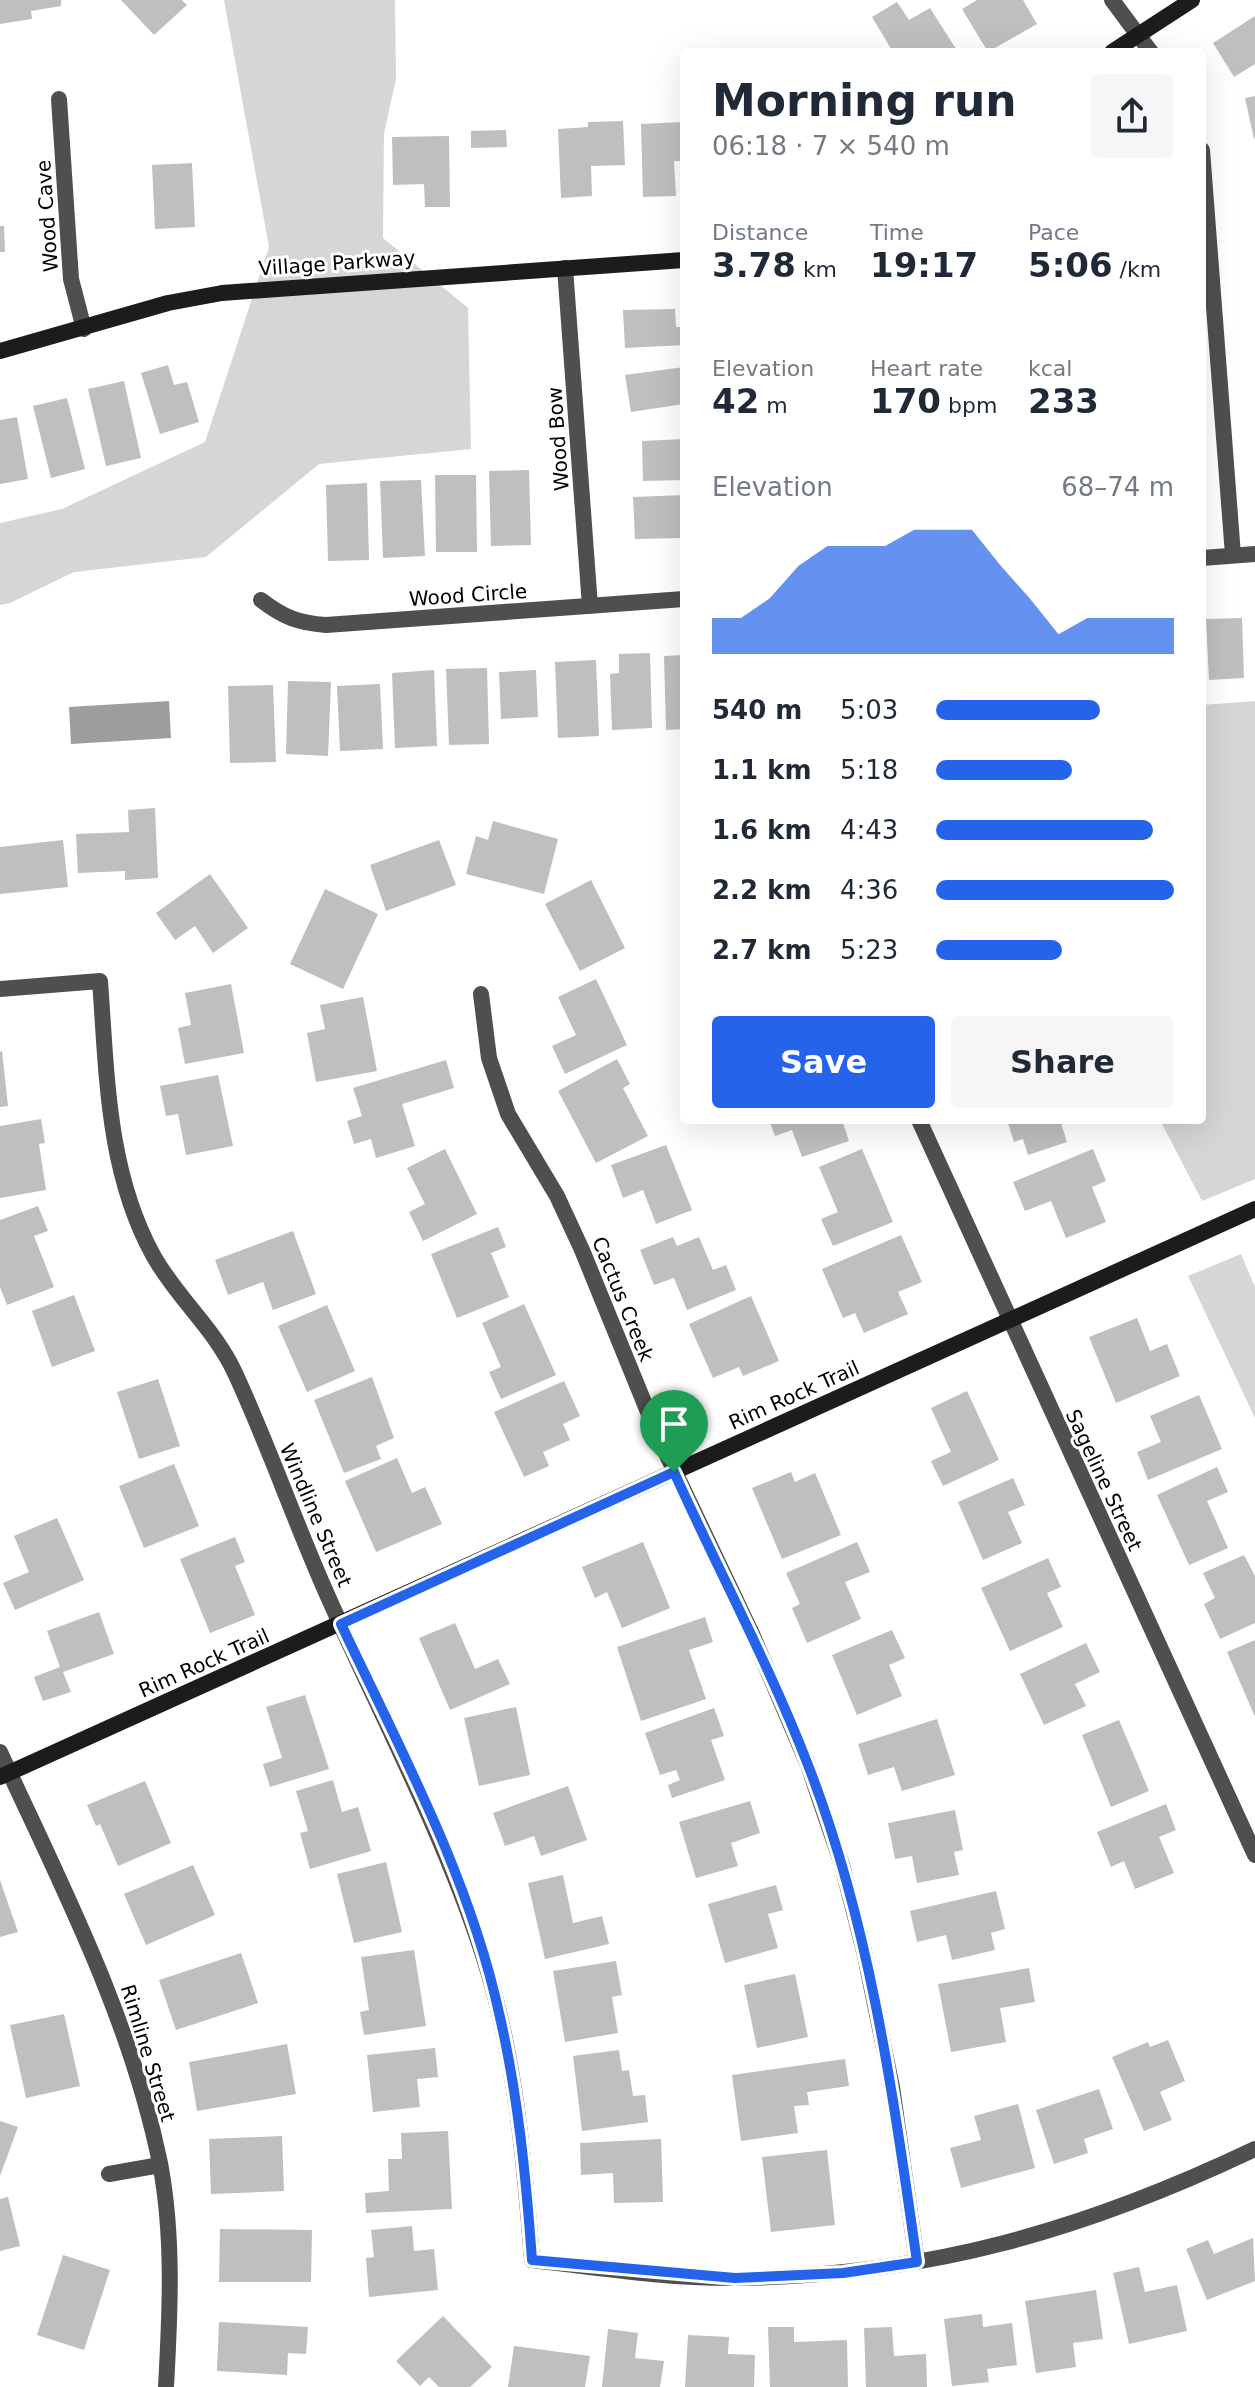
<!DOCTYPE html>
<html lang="en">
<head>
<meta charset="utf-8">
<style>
  body { margin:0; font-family:"DejaVu Sans",sans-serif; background:#f6f6f7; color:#1f2937; height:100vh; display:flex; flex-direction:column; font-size:30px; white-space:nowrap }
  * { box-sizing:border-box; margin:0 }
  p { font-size:26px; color:#747a83 }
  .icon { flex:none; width:44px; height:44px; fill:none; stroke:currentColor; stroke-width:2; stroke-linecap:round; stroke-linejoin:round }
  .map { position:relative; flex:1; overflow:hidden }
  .sheet { position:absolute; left:680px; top:48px; width:526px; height:1076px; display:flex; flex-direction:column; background:#fff; border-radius:8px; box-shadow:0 8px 32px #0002 }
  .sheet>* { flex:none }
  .pin { position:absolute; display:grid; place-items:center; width:68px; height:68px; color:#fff; margin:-82px -34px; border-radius:50% 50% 50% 0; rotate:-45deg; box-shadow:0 0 8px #0007 }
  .pin .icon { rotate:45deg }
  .round { display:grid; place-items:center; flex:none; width:84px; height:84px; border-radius:8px; background:#f6f6f7 }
  .summary { display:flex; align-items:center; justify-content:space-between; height:136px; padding:0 32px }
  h1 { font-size:44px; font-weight:700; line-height:60px }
  .stats { display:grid; grid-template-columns:repeat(3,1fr); gap:12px; height:136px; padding:8px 32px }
  .stats div { display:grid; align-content:center }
  .stats b { font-size:34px; font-weight:700 }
  .stats small { font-size:22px; font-weight:400 }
  .stats p { font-size:22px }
  .chart { height:224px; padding:16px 32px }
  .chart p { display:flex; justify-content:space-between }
  .chart svg { width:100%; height:144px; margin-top:8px; fill:#2563eb; opacity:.7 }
  .button { display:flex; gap:16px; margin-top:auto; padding:16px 32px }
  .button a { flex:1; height:92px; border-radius:8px; background:#2563eb; color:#fff; font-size:32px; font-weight:700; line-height:92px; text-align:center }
  .button a+a { background:#f6f6f7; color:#1f2937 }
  ul { padding:0 32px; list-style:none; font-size:26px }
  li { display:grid; grid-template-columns:128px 96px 1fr; align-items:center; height:60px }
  li i { height:20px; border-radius:10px; background:#2563eb }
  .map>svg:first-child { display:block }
  .green { fill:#d6d6d6 }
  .water { fill:#9d9d9d }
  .building { fill:#bfbfbf }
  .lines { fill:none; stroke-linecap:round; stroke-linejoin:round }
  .lane { stroke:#4f4f4f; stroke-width:16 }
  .street { stroke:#4f4f4f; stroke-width:16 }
  .secondary { stroke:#1c1c1c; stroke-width:16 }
  .route-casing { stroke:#fff; stroke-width:16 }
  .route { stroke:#2563eb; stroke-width:10 }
  .labels { text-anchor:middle; stroke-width:6; stroke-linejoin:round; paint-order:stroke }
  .street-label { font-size:20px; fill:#000; stroke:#fff }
</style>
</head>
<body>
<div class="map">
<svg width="1255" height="2387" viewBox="0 0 1255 2387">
  <rect width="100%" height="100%" fill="#fff"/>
  <!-- green -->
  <path class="green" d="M224 0H395L396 79 384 133 383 238 468 308 471 449 319 464 206 557 74 572 10 603 0 605V523L62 509 205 442 269 247Z
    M1255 701V1179L1202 1201 1160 1120H1202V705Z
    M1241 1254 1255 1287V1418L1188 1276Z"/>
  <!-- water -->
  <path class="water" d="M169 701 171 738 71 744 69 707Z"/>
  <!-- building -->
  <path class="building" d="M0 0H61V6L31 11 32 19 0 24Z
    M121 0H182L187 5 154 35Z
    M977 0H1023L1037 24 988 52 962 9Z
    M897 2 909 20 930 8 958 52H893L872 17Z
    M1255 16V64L1234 77 1213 43Z
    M1255 96V138L1254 139 1245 98Z
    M623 121 625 165 591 166 592 196 561 198 558 129 588 127V122Z
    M684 122V161H674L676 196 643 197 641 124Z
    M506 130 507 147 471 148V131Z
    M449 136 450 207H425L424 184 393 185 392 137Z
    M192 163 195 227 155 229 152 165Z
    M0 226H4L5 252H0Z
    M675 309 676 327H684V345L625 348 623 310Z
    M168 365 174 385 187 382 199 422 160 434 141 373Z
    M684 367V404L631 412 625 375Z
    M124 381 141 458 106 466 88 389Z
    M67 398 85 469 51 478 33 406Z
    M17 417 28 479 0 484V420Z
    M684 439V480L643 481 642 441Z
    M529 470 531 545 491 546 489 471Z
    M435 475H476L477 552H436Z
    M421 480 425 556 383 558 380 481Z
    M367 483 369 560 328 561 326 485Z
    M684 495V538L635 539 633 497Z
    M1242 618 1244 678 1209 680 1206 619Z
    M650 653 652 728 612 730 610 674 619 673V654Z
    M684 655V729L666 730 664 656Z
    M596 660 599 736 558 738 555 662Z
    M487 668 489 744 449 745 446 669Z
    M434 670 437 746 395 748 392 673Z
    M536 670 538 717 501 719 499 672Z
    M288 681 331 682 328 756 286 754Z
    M380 684 383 749 340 751 337 686Z
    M273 685 276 762 230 763 228 686Z
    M155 808 158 878 125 880V871L78 873 76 834 129 832 128 810Z
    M493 821 558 839 544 894 466 874 476 836 488 840Z
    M63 840 68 887 0 894V847Z
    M439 840 456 885 386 911 370 865Z
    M210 874 248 928 213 953 195 926 175 940 156 913Z
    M591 880 625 948 580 971 545 904Z
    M325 889 378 914 343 989 290 964Z
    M596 979 627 1045 565 1074 552 1046 576 1035 558 997Z
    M231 984 244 1053 185 1064 178 1028 191 1025 185 993Z
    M363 997 377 1071 316 1082 307 1033 325 1029 320 1005Z
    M2 1051 8 1106 0 1107V1052Z
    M617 1059 630 1084 623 1088 648 1136 596 1163 558 1091Z
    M446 1060 454 1088 402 1104 415 1146 376 1158 371 1139 354 1144 347 1121 362 1116 353 1088Z
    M218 1075 233 1146 186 1155 178 1114 166 1116 160 1086Z
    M41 1119 45 1143 39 1144 46 1190 0 1198V1126Z
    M769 1120H842L849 1141 802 1157 792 1130 775 1136Z
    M1007 1120H1060L1067 1142 1028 1155 1023 1139 1014 1142Z
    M666 1145 692 1210 656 1224 643 1190 623 1198 611 1165Z
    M445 1149 477 1214 423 1241 409 1212 425 1204 407 1168Z
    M862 1149 893 1222 833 1246 821 1219 838 1212 819 1167Z
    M1093 1149 1106 1181 1092 1187 1106 1222 1066 1238 1051 1201 1025 1211 1013 1182Z
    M38 1206 48 1231 34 1236 54 1287 7 1305 0 1287V1220Z
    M498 1227 506 1247 491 1253 509 1297 457 1318 431 1254Z
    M293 1231 316 1294 273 1310 263 1282 228 1295 215 1260Z
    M901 1235 922 1282 898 1292 908 1314 864 1333 855 1313 843 1318 822 1269Z
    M673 1237 677 1246 699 1237 713 1270 726 1265 736 1290 687 1310 674 1278 654 1285 640 1250Z
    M74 1295 95 1351 52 1367 32 1311Z
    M751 1296 779 1361 743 1376 739 1367 713 1378 689 1324Z
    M524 1304 556 1375 501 1399 489 1372 501 1367 482 1323Z
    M327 1305 355 1371 307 1392 278 1326Z
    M1137 1318 1150 1351 1167 1344 1180 1376 1116 1403 1089 1337Z
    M372 1377 394 1438 376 1446 381 1459 344 1473 314 1400Z
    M158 1379 180 1446 139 1459 117 1392Z
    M564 1381 580 1416 563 1424 570 1440 543 1452 549 1466 524 1477 494 1412Z
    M967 1391 999 1460 943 1486 931 1461 951 1452 931 1408Z
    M1199 1395 1222 1449 1148 1480 1137 1452 1161 1442 1150 1416Z
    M397 1458 412 1493 425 1487 442 1524 376 1552 345 1481Z
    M174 1464 199 1526 144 1548 119 1486Z
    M1217 1467 1228 1492 1207 1501 1228 1548 1189 1565 1157 1495Z
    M791 1472 795 1482 815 1473 841 1535 782 1559 752 1488Z
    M1013 1478 1025 1505 1008 1512 1022 1543 983 1560 958 1502Z
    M57 1518 84 1580 15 1610 3 1583 29 1572 14 1536Z
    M235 1537 245 1562 235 1566 255 1615 210 1633 180 1559Z
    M643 1542 670 1608 622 1628 607 1592 595 1598 582 1567Z
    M857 1542 870 1572 845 1582 861 1619 807 1643 792 1608 800 1604 786 1573Z
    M1244 1555 1255 1576V1623L1220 1639 1204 1604 1215 1598 1203 1573Z
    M1048 1558 1061 1587 1047 1593 1063 1627 1010 1651 981 1588Z
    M99 1612 114 1654 63 1672 71 1692 43 1701 34 1677 60 1667 47 1631Z
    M705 1617 713 1642 689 1650 706 1699 641 1721 617 1647Z
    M455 1623 475 1669 498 1659 510 1684 450 1710 419 1638Z
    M892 1630 905 1658 889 1665 902 1696 857 1715 832 1655Z
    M1255 1640V1717L1227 1652Z
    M1086 1643 1100 1672 1075 1684 1086 1706 1044 1725 1020 1674Z
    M305 1695 329 1769 270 1787 263 1764 282 1758 266 1707Z
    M516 1707 530 1775 479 1786 464 1718Z
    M714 1708 724 1736 711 1740 725 1780 672 1798 668 1785 680 1780 676 1770 660 1775 645 1733Z
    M937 1719 955 1775 902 1791 894 1767 868 1775 858 1744Z
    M1119 1720 1149 1791 1111 1807 1082 1735Z
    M333 1780 342 1812 358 1807 371 1851 310 1869 300 1833 308 1831 296 1791Z
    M145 1781 171 1843 118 1866 100 1824 96 1826 87 1805Z
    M568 1786 587 1840 541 1856 534 1836 505 1846 493 1813Z
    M750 1801 760 1833 731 1843 738 1866 696 1878 679 1822Z
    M1166 1804 1176 1830 1159 1837 1174 1873 1135 1889 1124 1861 1111 1867 1097 1832Z
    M955 1810 963 1850 954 1852 959 1875 917 1883 912 1856 895 1859 888 1823Z
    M386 1862 402 1932 354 1943 337 1874Z
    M193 1865 215 1915 146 1945 124 1894Z
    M563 1875 573 1923 602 1916 609 1944 545 1959 528 1883Z
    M0 1880 18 1932 0 1937Z
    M776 1885 783 1910 768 1914 778 1948 725 1963 708 1904Z
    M996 1891 1005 1929 991 1933 995 1950 952 1960 946 1935 917 1942 910 1911Z
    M414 1950 426 2026 364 2035 360 2012 369 2010 361 1957Z
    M241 1953 258 2003 176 2030 159 1980Z
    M616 1961 622 1995 612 1997 618 2033 565 2042 553 1971Z
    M1029 1968 1035 2002 1000 2008 1006 2042 951 2052 938 1984Z
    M795 1974 808 2037 757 2048 744 1985Z
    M64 2014 80 2086 26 2098 10 2025Z
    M1168 2040 1185 2081 1160 2092 1172 2120 1144 2131 1112 2057 1148 2042 1150 2047Z
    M287 2044 296 2094 197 2111 189 2062Z
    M435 2048 438 2077 417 2079 420 2107 373 2112 367 2055Z
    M619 2050 622 2071 629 2070 633 2096 645 2095 648 2122 582 2131 573 2056Z
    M845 2059 849 2086 807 2092 809 2105 794 2106 798 2133 741 2141 732 2075Z
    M1099 2089 1113 2129 1084 2139 1088 2153 1054 2164 1036 2110Z
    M1018 2104 1035 2168 961 2188 950 2148 981 2140 974 2116Z
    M0 2121 18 2127 0 2176Z
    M448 2131 452 2209 366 2213 365 2193 389 2191 388 2159H402L401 2133Z
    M282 2136 284 2191 211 2194 209 2139Z
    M661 2139 663 2202 614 2203 613 2173 581 2175 580 2143Z
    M827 2150 835 2225 771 2232 762 2157Z
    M8 2197 20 2246 0 2251V2199Z
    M412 2226 414 2251 434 2249 438 2290 369 2297 366 2258 374 2257 371 2230Z
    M220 2229 312 2230 311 2282H219Z
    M1253 2238 1255 2281 1207 2300 1186 2249 1208 2240 1214 2254Z
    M63 2255 110 2270 84 2350 37 2335Z
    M1139 2267 1145 2292 1177 2285 1187 2331 1129 2344 1113 2273Z
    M1096 2290 1103 2339 1073 2343 1076 2367 1036 2373 1025 2301Z
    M982 2314 983 2327 1012 2323 1017 2365 987 2369 989 2382 952 2386 944 2319Z
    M443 2316 492 2367 470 2387H439L429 2377 420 2386 396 2361Z
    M219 2322 308 2327 306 2354 288 2353 287 2375 217 2371Z
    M768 2327H794V2342L847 2340 848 2387H770Z
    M892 2327 894 2356 926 2354 927 2387H866L864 2328Z
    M608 2329 638 2333 635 2358 664 2361 660 2387H602Z
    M688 2335 729 2337 728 2354 755 2355 754 2387H685Z
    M514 2346 590 2356 585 2387H508Z"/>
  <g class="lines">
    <!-- lane -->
    <path class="lane" d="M1112 0 1138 35"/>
    <!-- street -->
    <path class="street" d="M1138 35 1151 52
      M59 99 71 279 84 329
      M1202 150 1233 555
      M565 268 590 606
      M1202 558 1255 554
      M261 600C283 617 298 623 326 625L684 599
      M0 989 100 981C107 1075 107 1171 153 1255 176 1297 215 1329 235 1373 267 1442 292 1514 322 1583 376 1707 441 1826 483 1955 515 2053 524 2158 532 2260 600 2268 669 2279 737 2278 927 2276 1085 2230 1255 2149
      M481 994 489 1058 508 1114 557 1196 582 1250 657 1434 752 1634 808 1765 842 1865 864 1951 892 2087 917 2262
      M919 1120 1255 1855
      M0 1752C62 1887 130 2017 160 2163 174 2236 170 2314 166 2387
      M109 2174 160 2165"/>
    <!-- secondary -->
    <path class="secondary" d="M1112 52 1192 0
      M0 351 168 303 222 293 684 260
      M0 1777 1255 1209"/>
  </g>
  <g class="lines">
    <defs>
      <path id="route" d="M674 1472C718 1570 769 1664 808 1765 870 1924 893 2094 917 2262L843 2273 735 2278 532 2260C526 2177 518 2094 499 2013 469 1876 400 1749 341 1624Z"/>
    </defs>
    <!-- route casing -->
    <use href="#route" class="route-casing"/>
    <!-- route -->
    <use href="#route" class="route"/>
  </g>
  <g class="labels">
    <!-- street labels -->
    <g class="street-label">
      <text transform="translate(47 216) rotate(-94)" y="7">Wood Cave</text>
      <text transform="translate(337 263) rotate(-4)" y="7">Village Parkway</text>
      <text transform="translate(558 439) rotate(-94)" y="7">Wood Bow</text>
      <text transform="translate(468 595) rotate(-4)" y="7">Wood Circle</text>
      <text transform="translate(623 1299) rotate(68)" y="7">Cactus Creek</text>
      <text transform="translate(794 1395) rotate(-24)" y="7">Rim Rock Trail</text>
      <text transform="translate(1104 1480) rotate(65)" y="7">Sageline Street</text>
      <text transform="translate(316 1515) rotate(67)" y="7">Windline Street</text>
      <text transform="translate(204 1663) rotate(-24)" y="7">Rim Rock Trail</text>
      <text transform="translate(148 2053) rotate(73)" y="7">Rimline Street</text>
    </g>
  </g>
</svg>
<div class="pin" style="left:674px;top:1472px;background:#1e9e55"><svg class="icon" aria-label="arrive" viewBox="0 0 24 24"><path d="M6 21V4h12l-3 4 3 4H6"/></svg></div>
<section class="sheet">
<div class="summary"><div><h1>Morning run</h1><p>06:18 · 7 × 540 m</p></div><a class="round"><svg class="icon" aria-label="share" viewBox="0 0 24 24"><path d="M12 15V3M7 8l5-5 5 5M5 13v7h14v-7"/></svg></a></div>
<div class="stats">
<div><p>Distance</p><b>3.78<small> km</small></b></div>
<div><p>Time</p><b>19:17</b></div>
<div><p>Pace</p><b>5:06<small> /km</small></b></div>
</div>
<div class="stats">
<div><p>Elevation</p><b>42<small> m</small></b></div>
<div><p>Heart rate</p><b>170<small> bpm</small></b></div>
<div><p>kcal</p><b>233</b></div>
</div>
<div class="chart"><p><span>Elevation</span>68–74 m</p>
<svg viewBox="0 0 160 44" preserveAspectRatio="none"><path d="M0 44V33L10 33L20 27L30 17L40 11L50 11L60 11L70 6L80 6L90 6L100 17L110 27L120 38L130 33L140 33L150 33L160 33V44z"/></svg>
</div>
<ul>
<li><b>540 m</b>5:03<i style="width:69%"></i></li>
<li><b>1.1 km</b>5:18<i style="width:57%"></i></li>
<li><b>1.6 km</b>4:43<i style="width:91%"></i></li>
<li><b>2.2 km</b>4:36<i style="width:100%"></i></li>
<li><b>2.7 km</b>5:23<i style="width:53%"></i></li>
</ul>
<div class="button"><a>Save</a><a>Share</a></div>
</section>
</div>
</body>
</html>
